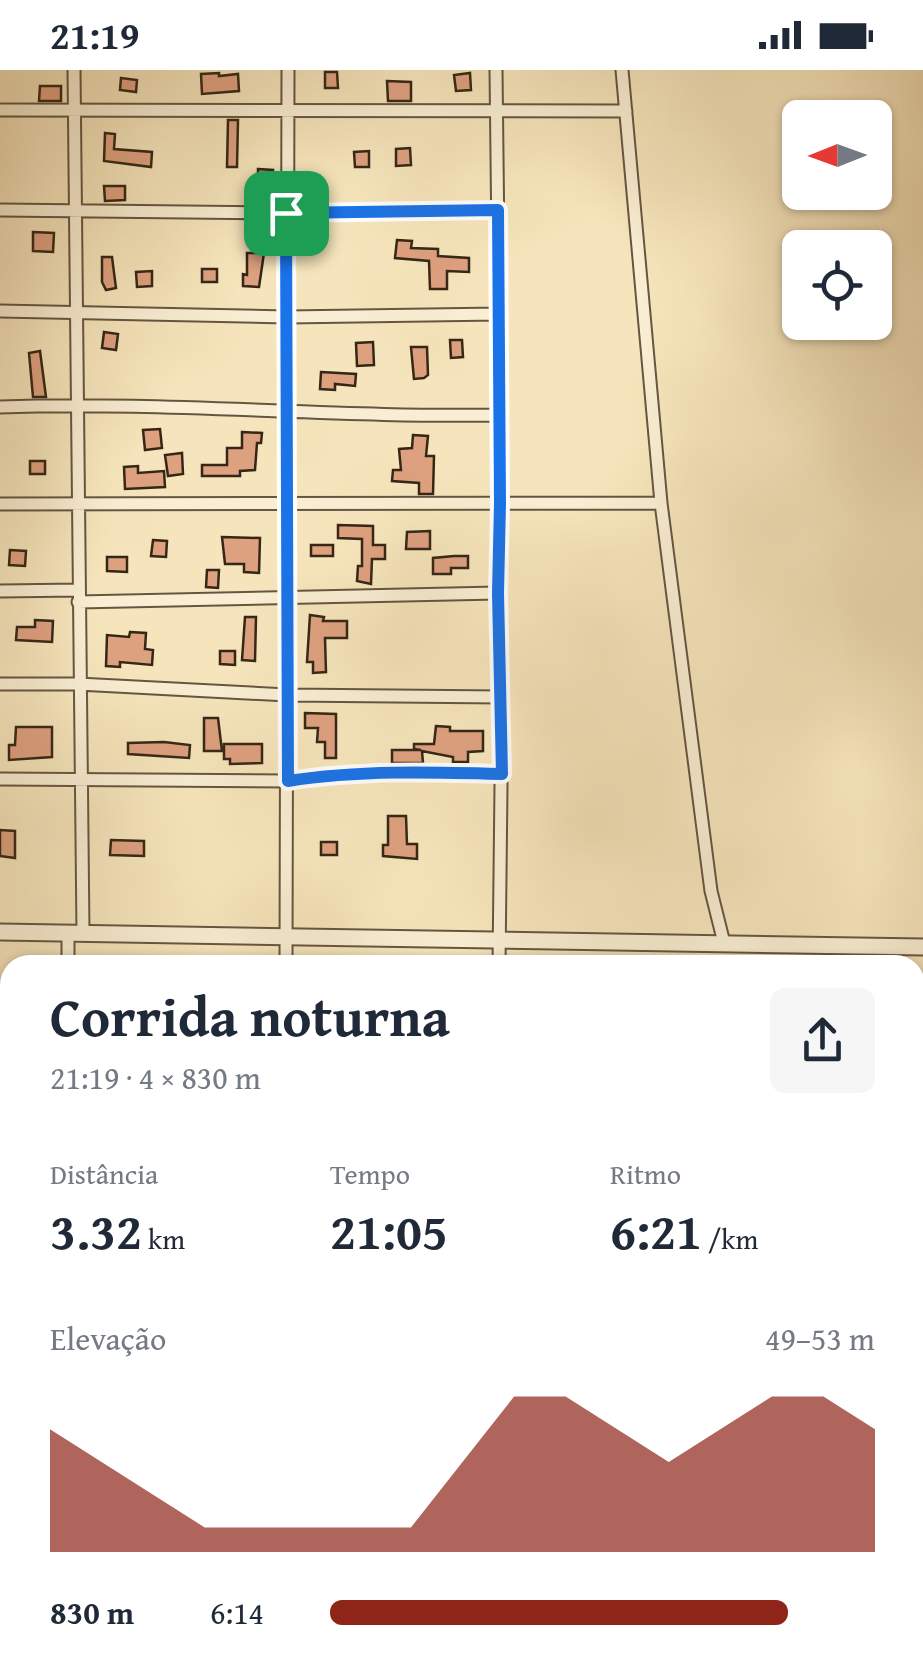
<!DOCTYPE html>
<html lang="pt">
<head>
<meta charset="utf-8">
<style>
  body { margin:0; font-family:"Gentium Book Plus",serif; background:#f6f6f7; color:#1f2937; height:100vh; display:flex; flex-direction:column; font-size:38px; white-space:nowrap }
  * { box-sizing:border-box; margin:0 }
  p { font-size:32px; color:#747a83 }
  .icon { flex:none; width:55px; height:55px; fill:none; stroke:currentColor; stroke-width:2; stroke-linecap:round; stroke-linejoin:round }
  .map { position:relative; flex:1; overflow:hidden }
  .details { position:absolute; left:0px; top:885px; width:925px; height:715px; display:flex; flex-direction:column; background:#fff; border-radius:30px 30px 0 0; box-shadow:0 2px 8px #0004 }
  .details>* { flex:none }
  .needle { width:65px; rotate:269deg }
  .fabs { position:absolute; left:782px; top:30px; display:grid; gap:20px }
  .fabs a { display:grid; place-items:center; width:110px; height:110px; border-radius:15px; background:#fff; box-shadow:0 2px 8px #0004; font-size:50px }
  .pin { position:absolute; display:grid; place-items:center; width:85px; height:85px; color:#fff; margin:-42px; border-radius:20px; box-shadow:0 5px 15px #0006 }
  .round { display:grid; place-items:center; flex:none; width:105px; height:105px; border-radius:15px; background:#f6f6f7 }
  .head { display:flex; align-items:center; justify-content:space-between; height:170px; padding:0 50px }
  h1 { font-size:55px; font-weight:600; line-height:75px }
  .metrics { display:grid; grid-template-columns:repeat(3,1fr); gap:15px; height:170px; padding:10px 50px }
  .metrics div { display:grid; align-content:center }
  .metrics b { font-size:50px; font-weight:600 }
  .metrics small { font-size:28px; font-weight:400 }
  .metrics p { font-size:28px }
  .chart { height:280px; padding:20px 50px }
  .chart p { display:flex; justify-content:space-between }
  .chart svg { width:100%; height:180px; margin-top:10px; fill:#8f2418; opacity:.7 }
  ul { padding:0 50px; list-style:none; font-size:32px }
  li { display:grid; grid-template-columns:160px 120px 1fr; align-items:center; height:75px }
  li i { height:25px; border-radius:12px; background:#8f2418 }
  .status { display:flex; justify-content:space-between; align-items:center; height:70px; padding:0 50px; background:#fff; direction:ltr }
  .status svg { height:28px; fill:currentColor }
  .map>svg:first-child { display:block }
  .building { fill:#dea180; stroke:#352716; stroke-width:2.5 }
  .lines { fill:none; stroke-linecap:round; stroke-linejoin:round }
  .minor-casing { stroke:#655640; stroke-width:15 }
  .tertiary-casing { stroke:#655640; stroke-width:19 }
  .minor { stroke:#f9eed3; stroke-width:11 }
  .tertiary { stroke:#f9eed3; stroke-width:15 }
  .route-casing { stroke:#fff; stroke-width:20 }
  .route { stroke:#1a73e8; stroke-width:12 }
</style>
</head>
<body>
<div class="status"><b>21:19</b><svg viewBox="0 0 49 12"><path d="M0 12V9h3v3zM5 12V6h3v6zM10 12V3h3v9zM15 12V0h3v12zM26 1h20v11H26zM47 4h2v5h-2z"/></svg></div>
<div class="map">
<svg width="923" height="1600" viewBox="0 0 923 1600">
  <rect width="100%" height="100%" fill="#f6e5bc"/>
  <filter id="stains"><feTurbulence type="fractalNoise" baseFrequency=".002" numOctaves="4"/><feColorMatrix values="0 0 0 0 .2 0 0 0 0 .09 0 0 0 0 .02 0 0 0 .5 -.17"/></filter>
  <radialGradient id="worn" r=".72"><stop offset=".6" stop-color="#630" stop-opacity="0"/><stop offset="1" stop-color="#630" stop-opacity=".3"/></radialGradient>
  <!-- building -->
  <path class="building" d="M325 2H337L338 18H325Z
    M219 3V6L238 4 239 21 202 24 201 4Z
    M470 3 471 20 456 21 454 5Z
    M121 8 137 10 136 22 120 20Z
    M387 11 411 12V31H388Z
    M40 16H61V31H39Z
    M228 50H238L237 97H227Z
    M105 63 115 64 114 79 152 82 151 97 104 91Z
    M410 78 411 95 396 96V79Z
    M369 81V97H355L354 82Z
    M258 99 273 100V114H258Z
    M104 116H125V130L105 131Z
    M33 162 54 163 53 182 33 181Z
    M397 170 412 171 411 178 438 179V186L469 188V202L447 201V219H430L429 191 395 188Z
    M247 183H264L259 217 243 216V204L247 205Z
    M102 187H112L116 218 106 220 102 212Z
    M202 199H217V212H202Z
    M152 201V216L137 217 136 202Z
    M104 262 118 264 116 280 102 278Z
    M450 270H462L463 287 451 288Z
    M373 272 374 295 357 296 356 273Z
    M411 277H427L428 305 424 308 414 309Z
    M40 281 46 327H33L29 283Z
    M321 302 356 304 355 316 335 314V320L320 319Z
    M160 359 162 378 145 380 143 360Z
    M242 362 262 363 261 373H257L255 400 240 401V406H202V395H227V378H242Z
    M413 365 428 366 426 386H434L433 424H419V413L392 411 393 400H401L399 379 412 378Z
    M182 383 183 404 168 406 165 385Z
    M30 391H45V404H30Z
    M138 396V403L164 401 165 417 125 419 124 397Z
    M338 455 373 456V475H385V489H372L371 514 357 511 358 496H362V469L338 468Z
    M430 461V479H406L407 462Z
    M222 467 260 468 259 503 244 502V494H225Z
    M153 470 167 471 166 487 151 486Z
    M311 475H333V486H311Z
    M10 480 26 481 25 496 9 495Z
    M454 486H468V498H451V504H433V488Z
    M107 487H127V502L107 501Z
    M207 500H219L218 518 206 517Z
    M310 545 324 547 323 551H347V568H325L326 602 313 603V592H307Z
    M245 547H256L255 591 242 590Z
    M35 550 53 551 52 572 16 570 17 557H35Z
    M130 562 146 563 145 579 153 580 152 595 120 592V597L106 596 107 565 129 567Z
    M220 581H235V595L220 594Z
    M305 643 336 644V688H325V672H317L318 658H305Z
    M204 648H218L222 681H204Z
    M436 656 450 657V661H483V681L468 682V692H453V687L422 681 423 693H392V680H421L414 679V674H434Z
    M16 657H52V687L9 690V675H15Z
    M164 672 190 675 189 688 128 684V673Z
    M224 674H262V693L230 694V689H224Z
    M388 746H406L407 774H417V789L383 786V775H388Z
    M0 760 15 761V788L0 786Z
    M111 770 144 771V786L110 785Z
    M321 772H337V785H321Z
    M417 1590H442V1600L416 1599Z"/>
  <g class="lines">
    <defs>
      <path id="minor" d="M74 0 83 863
        M496 0 500 345 497 523 502 627 499 895
        M622 0 661 433
        M0 40 626 41
        M0 140 286 143 498 140
        M0 241 287 247 498 244
        M0 337C167 331 333 348 500 345
        M0 434 661 433 711 821 724 873
        M0 521 78 520
        M78 532 497 523
        M0 614H78L287 625 502 627
        M0 709 288 711C358 700 432 702 502 704
        M68 863V895
        M286 895 288 0
        M0 1024H10
        M0 1120H10
        M0 1217H10
        M0 1315 10 1316
        M0 1413H10
        M0 1507H10
        M59 1600V1590
        M271 1600 272 1590
        M475 1600 476 1590
        M575 1600 576 1590"/>
      <path id="tertiary" d="M0 862 923 877"/>
    </defs>
    <!-- minor casing -->
    <use href="#minor" class="minor-casing"/>
    <!-- tertiary casing -->
    <use href="#tertiary" class="tertiary-casing"/>
    <!-- minor -->
    <use href="#minor" class="minor"/>
    <!-- tertiary -->
    <use href="#tertiary" class="tertiary"/>
  </g>
  <g class="lines">
    <defs>
      <path id="route" d="M498 140 500 433 498 523 502 704C432 702 358 700 288 711L286 143Z"/>
    </defs>
    <!-- route casing -->
    <use href="#route" class="route-casing"/>
    <!-- route -->
    <use href="#route" class="route"/>
  </g>
  <rect width="100%" height="100%" filter="url(#stains)"/>
  <rect width="100%" height="100%" fill="url(#worn)"/>
</svg>
<div class="fabs">
<a><svg class="needle" viewBox="-14 -14 28 28"><path d="M0-13l5 13h-10z" fill="#e53935"/><path d="M0 13l5-13h-10z" fill="#747a83"/></svg></a>
<a><svg class="icon" aria-label="locate" viewBox="0 0 24 24"><circle cx="12" cy="12" r="6"/><path d="M12 2v4M12 18v4M2 12h4M18 12h4"/></svg></a>
</div>
<div class="pin" style="left:286px;top:143px;background:#1e9e55"><svg class="icon" aria-label="arrive" viewBox="0 0 24 24"><path d="M6 21V4h12l-3 4 3 4H6"/></svg></div>
<section class="details">
<div class="head"><div><h1>Corrida noturna</h1><p>21:19 · 4 × 830 m</p></div><a class="round"><svg class="icon" aria-label="share" viewBox="0 0 24 24"><path d="M12 15V3M7 8l5-5 5 5M5 13v7h14v-7"/></svg></a></div>
<div class="metrics">
<div><p>Distância</p><b>3.32<small> km</small></b></div>
<div><p>Tempo</p><b>21:05</b></div>
<div><p>Ritmo</p><b>6:21<small> /km</small></b></div>
</div>
<div class="chart"><p><span>Elevação</span>49–53 m</p>
<svg viewBox="0 0 160 44" preserveAspectRatio="none"><path d="M0 44V14L10 22L20 30L30 38L40 38L50 38L60 38L70 38L80 22L90 6L100 6L110 14L120 22L130 14L140 6L150 6L160 14V44z"/></svg>
</div>
<ul>
<li><b>830 m</b>6:14<i style="width:84%"></i></li>
</ul>
</section>
</div>
</body>
</html>
